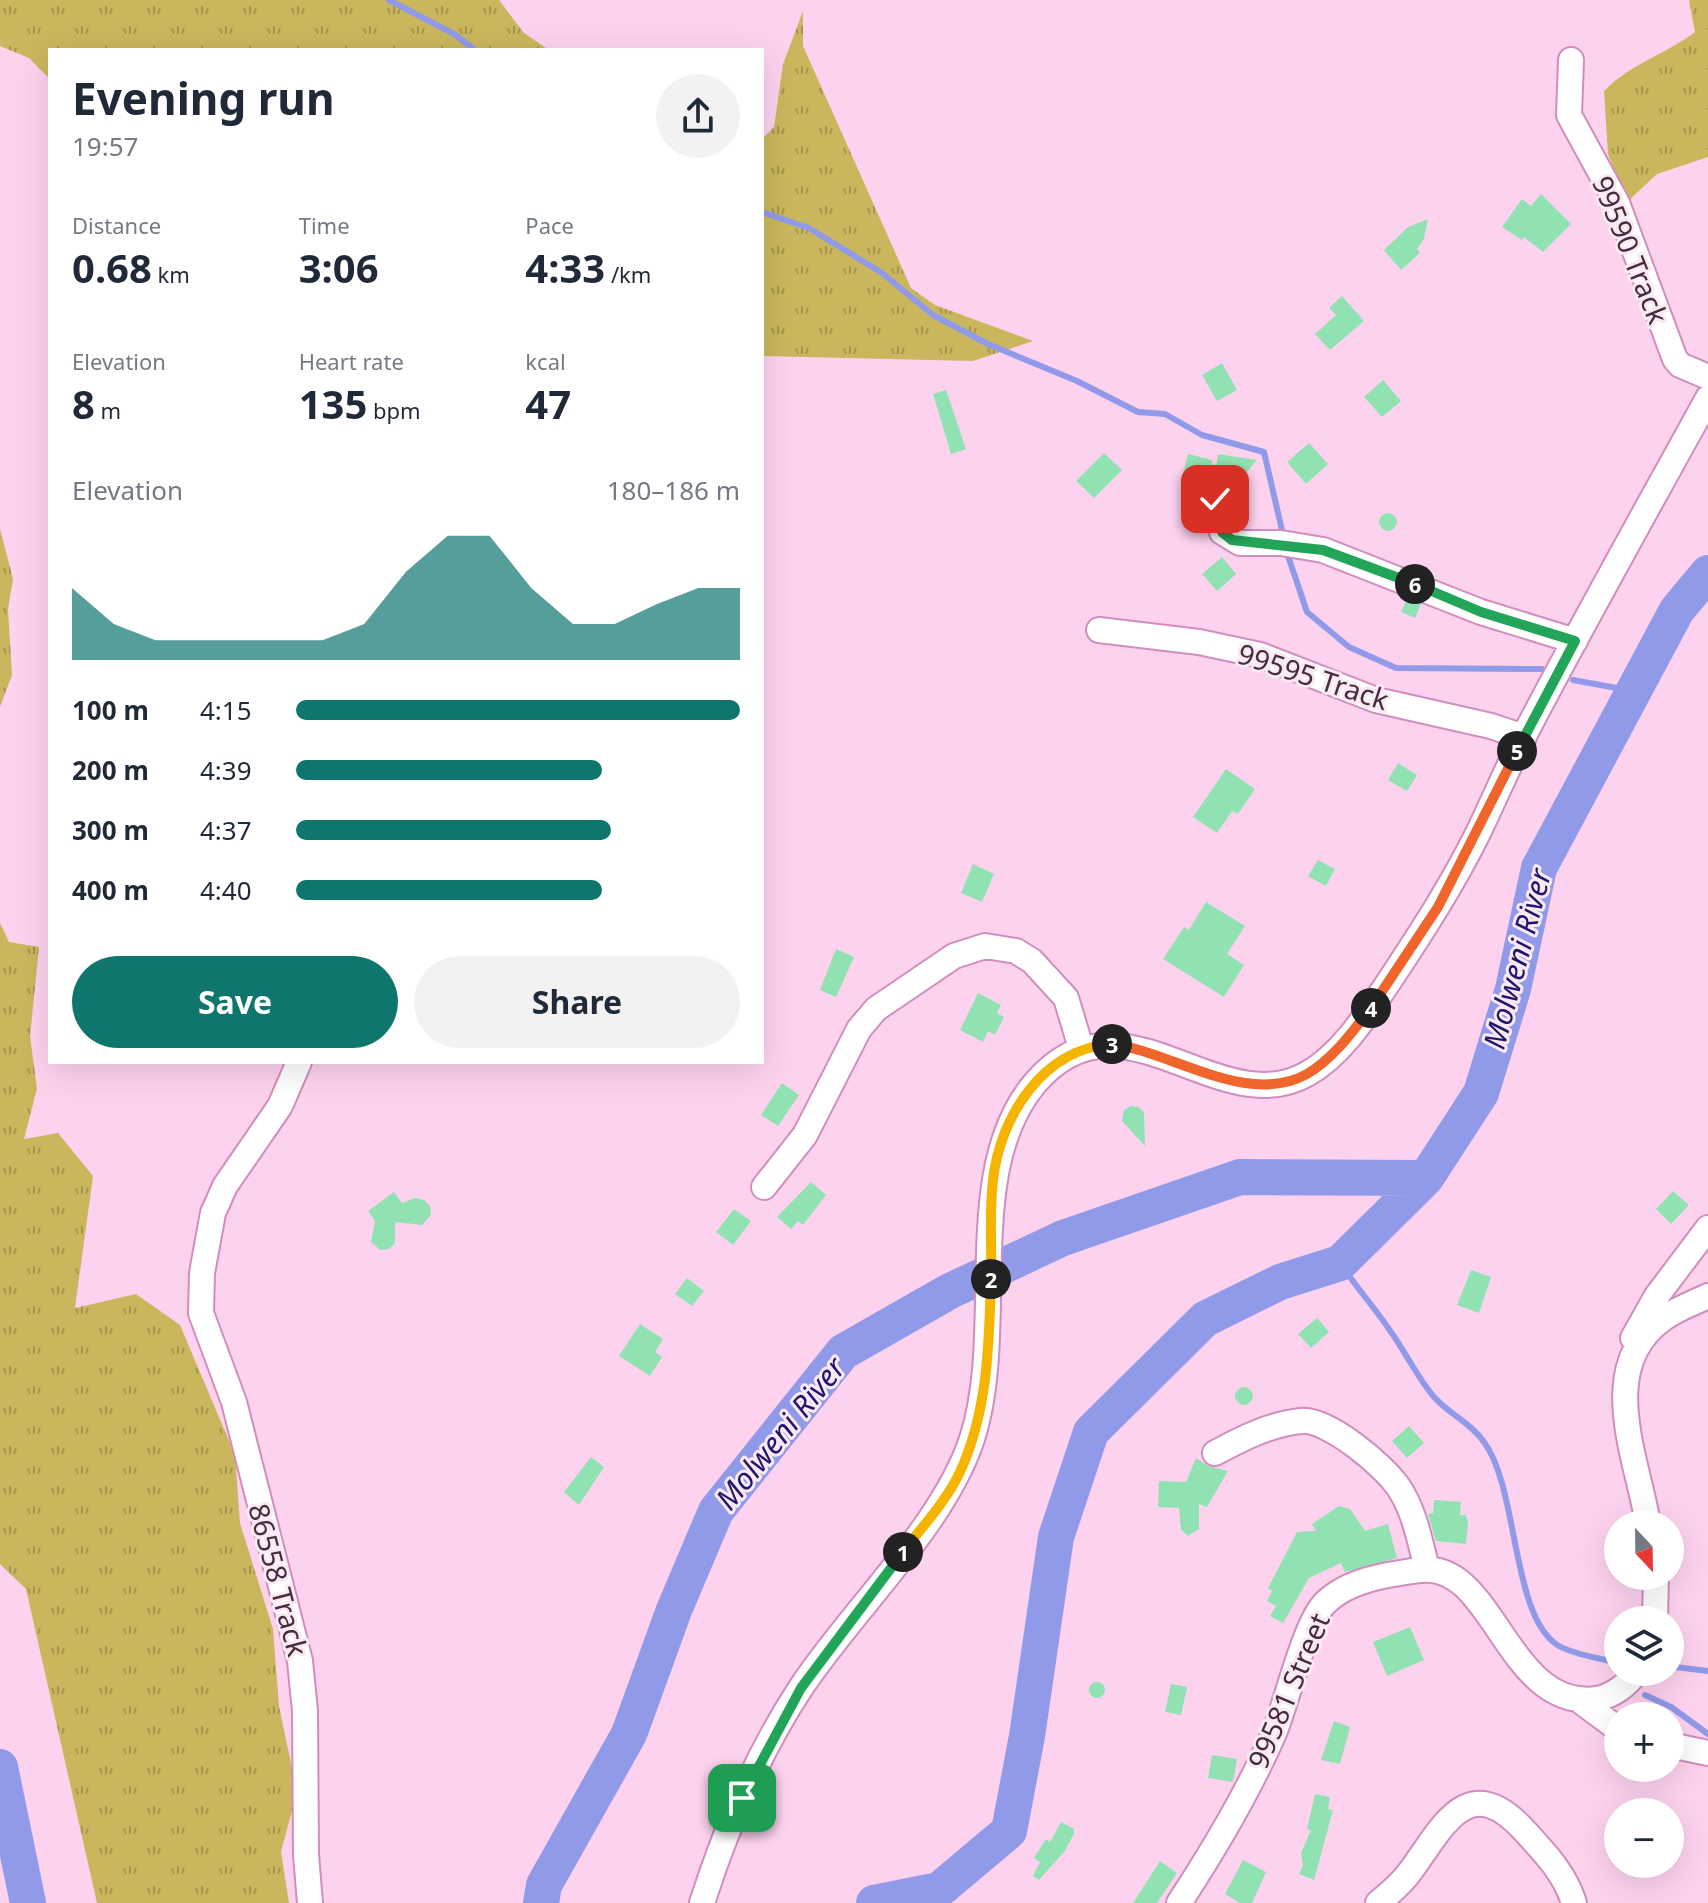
<!DOCTYPE html>
<html lang="en">
<head>
<meta charset="utf-8">
<style>
  body { margin:0; font-family:"Noto Sans",sans-serif; background:#f2f2f3; color:#1f2937; height:100vh; display:flex; flex-direction:column; font-size:30px; white-space:nowrap }
  * { box-sizing:border-box; margin:0 }
  p { font-size:26px; color:#747a83 }
  .icon { flex:none; width:44px; height:44px; fill:none; stroke:currentColor; stroke-width:2; stroke-linecap:round; stroke-linejoin:round }
  .map { position:relative; flex:1; overflow:hidden }
  .panel { position:absolute; left:48px; top:48px; width:716px; height:1016px; display:flex; flex-direction:column; background:#fff; border-radius:0px; box-shadow:0 8px 32px #0002 }
  .panel>* { flex:none }
  .needle { width:52px; rotate:158deg }
  .controls { position:absolute; left:1604px; top:1510px; display:grid; gap:16px }
  .controls a { display:grid; place-items:center; width:80px; height:80px; border-radius:50%; background:#fff; box-shadow:0 8px 32px #0002; font-size:40px }
  .pin { position:absolute; display:grid; place-items:center; width:68px; height:68px; color:#fff; margin:-34px; border-radius:16px; box-shadow:0 4px 12px #0006 }
  .km { position:absolute; width:40px; height:40px; margin:-20px; border-radius:50%; background:#222; color:#fff; font-size:22px; line-height:40px; text-align:center }
  .round { display:grid; place-items:center; flex:none; width:84px; height:84px; border-radius:42px; background:#f2f2f3 }
  .head { display:flex; align-items:center; justify-content:space-between; height:136px; padding:0 24px }
  h1 { font-size:44px; font-weight:700; line-height:60px }
  .stats { display:grid; grid-template-columns:repeat(3,1fr); gap:12px; height:136px; padding:8px 24px }
  .stats div { display:grid; align-content:center }
  .stats b { font-size:40px; font-weight:700 }
  .stats small { font-size:22px; font-weight:400 }
  .stats p { font-size:22px }
  .chart { height:224px; padding:16px 24px }
  .chart p { display:flex; justify-content:space-between }
  .chart svg { width:100%; height:144px; margin-top:8px; fill:#0f766e; opacity:.7 }
  .cta { display:flex; gap:16px; margin-top:auto; padding:16px 24px }
  .cta a { flex:1; height:92px; border-radius:48px; background:#0f766e; color:#fff; font-size:32px; font-weight:700; line-height:92px; text-align:center }
  .cta a+a { background:#f2f2f3; color:#1f2937 }
  ul { padding:0 24px; list-style:none; font-size:26px }
  li { display:grid; grid-template-columns:128px 96px 1fr; align-items:center; height:60px }
  li i { height:20px; border-radius:10px; background:#0f766e }
  .map>svg:first-child { display:block }
  .grass { fill:url(#grass-tufts) }
  .lines { fill:none; stroke-linecap:round; stroke-linejoin:round }
  .stream { stroke:#919ae9; stroke-width:6 }
  .river { stroke:#919ae9; stroke-width:36 }
  .building { fill:#91e2b3 }
  .street-casing { stroke:#d18dbd; stroke-width:28 }
  .street { stroke:#fff; stroke-width:24 }
  .split-1-casing { stroke:#fff; stroke-width:16 }
  .split-2-casing { stroke:#fff; stroke-width:16 }
  .split-3-casing { stroke:#fff; stroke-width:16 }
  .split-4-casing { stroke:#fff; stroke-width:16 }
  .split-5-casing { stroke:#fff; stroke-width:16 }
  .split-6-casing { stroke:#fff; stroke-width:16 }
  .split-7-casing { stroke:#fff; stroke-width:16 }
  .split-1 { stroke:#22a559; stroke-width:10 }
  .split-2 { stroke:#f5b400; stroke-width:10 }
  .split-3 { stroke:#f5b400; stroke-width:10 }
  .split-4 { stroke:#f0652b; stroke-width:10 }
  .split-5 { stroke:#f0652b; stroke-width:10 }
  .split-6 { stroke:#22a559; stroke-width:10 }
  .split-7 { stroke:#22a559; stroke-width:10 }
  .labels { text-anchor:middle; stroke-width:6; stroke-linejoin:round; paint-order:stroke }
  .street-label { font-size:28px; fill:#462b3f; stroke:#f8e9f3 }
  .water-label { font-size:30px; font-style:italic; fill:#20146f; stroke:#f8e9f3 }
</style>
</head>
<body>
<div class="map">
<svg width="1708" height="1903" viewBox="0 0 1708 1903">
  <defs>
    <pattern id="grass-tufts" width="24" height="20" patternUnits="userSpaceOnUse" patternTransform="scale(2)"><rect width="24" height="20" fill="#cab75d"/><path d="M3 7l-1-3M5 7V3M7 7l1-3M15 17l-1-3M17 17v-4M19 17l1-3" fill="none" stroke="#a6954e"/></pattern>
  </defs>
  <rect width="100%" height="100%" fill="#fdd2ef"/>
  <!-- grass -->
  <path class="grass" d="M0 0H499L524 33 549 50H50V79L29 58 0 46Z
    M1689 0H1708V157L1657 174 1627 202 1608 154 1604 91C1630 64 1666 54 1695 32Z
    M803 11V46L911 288 935 305 1033 341 973 361 762 356V139L774 127 783 64Z
    M0 529 13 579 8 609 12 675 0 707Z
    M0 923 9 942 39 947 30 1036 37 1089 24 1139 58 1133 93 1176 75 1308 136 1294 180 1325 235 1455 240 1523 273 1629 279 1706 297 1792 281 1852 289 1903H97L26 1589 0 1564Z"/>
  <g class="lines">
    <!-- stream -->
    <path class="stream" d="M389 0 454 34 475 50
      M762 212 809 228 882 273 933 315 988 344 1077 381 1138 412 1165 414 1202 435 1264 452 1284 539
      M1286 550 1307 612 1349 647 1396 668 1542 669
      M1573 680 1633 691
      M1340 1263C1356 1287 1375 1308 1391 1332 1406 1353 1417 1377 1434 1397 1449 1414 1471 1423 1484 1442 1519 1489 1511 1618 1559 1646 1575 1655 1600 1658 1618 1663
      M1675 1667 1708 1671
      M1645 1695 1671 1707 1708 1734"/>
    <!-- river -->
    <path class="river" d="M0 1767 28 1903
      M541 1903 544 1885 629 1734 674 1610 716 1511 843 1352 950 1291 1063 1238 1240 1177 1426 1178 1481 1093 1513 989 1539 868 1677 610 1708 573
      M874 1903 939 1890 1009 1831 1027 1736 1056 1537 1091 1432 1205 1319 1280 1282 1340 1263 1426 1178"/>
  </g>
  <!-- building -->
  <path class="building" d="M1541 194 1571 224 1543 252 1524 237 1522 240 1502 227 1522 199 1531 206Z
    M1428 219 1424 239 1417 249 1420 253 1401 270 1384 250 1408 227Z
    M1342 296 1364 321 1330 350 1315 334 1336 315 1329 308Z
    M1222 363 1237 390 1217 401 1202 375Z
    M1383 380 1401 401 1382 417 1364 397Z
    M946 390 966 449 951 454 933 394Z
    M1309 443 1328 464 1306 484 1287 462Z
    M1104 453 1122 470 1094 498 1076 481Z
    M1188 454 1212 460 1210 485 1201 494V504H1194L1196 476 1183 473Z
    M1218 454 1257 460 1238 482 1215 473Z
    M1379 522a9 9 0 1 1 18 0a9 9 0 1 1-18 0Z
    M1222 557 1236 574 1217 591 1202 574Z
    M1407 599 1421 604 1415 618 1401 612Z
    M1398 763 1417 775 1407 791 1388 780Z
    M1226 769 1255 789 1238 814 1232 811 1217 833 1193 817Z
    M1318 860 1335 869 1326 886 1308 876Z
    M973 864 994 874 982 902 961 893Z
    M1206 902 1245 926 1227 954 1244 965 1224 997 1163 959 1184 927 1189 930Z
    M836 949 854 957 836 997 820 990Z
    M978 993 1001 1005 997 1013 1004 1017 995 1035 988 1031 983 1042 960 1030Z
    M782 1083 799 1095 778 1126 761 1115Z
    M1131 1106 1138 1107 1144 1112 1145 1146 1122 1121 1124 1110Z
    M811 1182 826 1195 803 1225 798 1221 791 1229 777 1217Z
    M1673 1191 1689 1205 1671 1224 1656 1209Z
    M394 1192 402 1203 415 1198 424 1200 430 1206 431 1215 422 1225 395 1222V1243L389 1249 380 1250 371 1242 375 1221 368 1211Z
    M734 1209 751 1221 733 1245 716 1232Z
    M1471 1270 1491 1277 1479 1313 1457 1305Z
    M687 1278 704 1291 692 1306 675 1294Z
    M1317 1318 1329 1332 1311 1348 1298 1334Z
    M640 1324 663 1339 655 1352 662 1357 650 1376 619 1356Z
    M1235 1396a9 9 0 1 1 18 0a9 9 0 1 1-18 0Z
    M1409 1426 1424 1443 1407 1458 1392 1441Z
    M591 1457 604 1467 579 1505 564 1492Z
    M1196 1458 1208 1466 1228 1471 1207 1507 1199 1504V1529L1188 1536 1181 1530 1179 1508 1158 1507 1159 1481 1186 1482Z
    M1434 1500 1461 1502 1460 1515H1466L1468 1523 1466 1544 1436 1541 1428 1514 1433 1513Z
    M1339 1506 1350 1509 1365 1531 1388 1524 1397 1558 1345 1572 1341 1563 1309 1578 1283 1623 1270 1616 1276 1606 1267 1601 1272 1591 1268 1588 1297 1532 1316 1531 1312 1524Z
    M1410 1627 1424 1660 1387 1676 1373 1642Z
    M1089 1690a8 8 0 1 1 16 0a8 8 0 1 1-16 0Z
    M1171 1684 1187 1687 1181 1715 1165 1712Z
    M1334 1721 1350 1727 1340 1764 1321 1760Z
    M1212 1755 1237 1759 1233 1782 1208 1778Z
    M1315 1794 1330 1797 1328 1809 1333 1810 1314 1880 1299 1874 1303 1866 1301 1853 1311 1830 1307 1829Z
    M1061 1822 1074 1829V1834L1064 1852 1039 1880 1033 1876 1040 1862 1034 1858 1046 1839 1050 1842Z
    M1243 1860 1266 1872 1252 1903H1240L1225 1894Z
    M1160 1861 1177 1873 1157 1903H1133Z"/>
  <g class="lines">
    <defs>
      <path id="street" d="M1571 60 1569 115 1617 203 1675 359 1680 365 1708 377
        M1215 499 1222 532 1240 543H1281L1323 550 1481 612 1575 641
        M1099 630 1199 642 1260 655 1376 700 1491 726 1524 737
        M299 1062 280 1106 225 1186 213 1213 202 1273 201 1313 234 1402 300 1661 305 1711 306 1855 310 1903
        M764 1187 805 1135 859 1029 876 1009 954 956 985 946 1016 951 1032 961 1066 998 1081 1048
        M1633 1338 1656 1297 1708 1228
        M1215 1453C1241 1439 1270 1424 1301 1421 1327 1418 1385 1466 1399 1488 1415 1512 1420 1542 1427 1569
        M1648 1524C1638 1460 1594 1366 1664 1318 1677 1309 1693 1303 1708 1296
        M1655 1620 1656 1576
        M1579 1700 1618 1729
        M1670 1745 1708 1753
        M702 1903C726 1828 759 1751 802 1686 854 1608 943 1526 972 1439 1008 1328 960 1170 1036 1082 1122 982 1218 1124 1307 1074 1343 1054 1369 1011 1392 977 1423 930 1454 882 1479 831 1495 798 1509 764 1526 732 1585 619 1647 509 1708 398
        M1179 1903C1215 1848 1248 1793 1274 1733 1287 1702 1304 1625 1325 1603 1349 1579 1390 1574 1421 1570 1494 1561 1507 1711 1597 1699 1612 1696 1628 1685 1636 1672
        M1378 1903C1389 1894 1400 1885 1409 1873 1441 1831 1466 1769 1522 1828 1543 1851 1565 1873 1574 1903"/>
    </defs>
    <!-- street casing -->
    <use href="#street" class="street-casing"/>
    <!-- street -->
    <use href="#street" class="street"/>
  </g>
  <g class="lines">
    <defs>
      <path id="split-1" d="M742 1798 801 1688 903 1552"/>
      <path id="split-2" d="M903 1552C922 1527 947 1500 960 1472 988 1411 989 1344 991 1279"/>
      <path id="split-3" d="M991 1279C992 1246 989 1212 993 1180 1000 1116 1044 1048 1112 1044"/>
      <path id="split-4" d="M1112 1044C1172 1052 1248 1107 1307 1074 1333 1059 1353 1031 1371 1008"/>
      <path id="split-5" d="M1371 1008 1438 907 1517 751"/>
      <path id="split-6" d="M1415 584 1481 612 1575 641 1517 751"/>
      <path id="split-7" d="M1215 499 1222 532 1232 540 1323 550 1415 584"/>
    </defs>
    <!-- split-1 casing -->
    <use href="#split-1" class="split-1-casing"/>
    <!-- split-2 casing -->
    <use href="#split-2" class="split-2-casing"/>
    <!-- split-3 casing -->
    <use href="#split-3" class="split-3-casing"/>
    <!-- split-4 casing -->
    <use href="#split-4" class="split-4-casing"/>
    <!-- split-5 casing -->
    <use href="#split-5" class="split-5-casing"/>
    <!-- split-6 casing -->
    <use href="#split-6" class="split-6-casing"/>
    <!-- split-7 casing -->
    <use href="#split-7" class="split-7-casing"/>
    <!-- split-1 -->
    <use href="#split-1" class="split-1"/>
    <!-- split-2 -->
    <use href="#split-2" class="split-2"/>
    <!-- split-3 -->
    <use href="#split-3" class="split-3"/>
    <!-- split-4 -->
    <use href="#split-4" class="split-4"/>
    <!-- split-5 -->
    <use href="#split-5" class="split-5"/>
    <!-- split-6 -->
    <use href="#split-6" class="split-6"/>
    <!-- split-7 -->
    <use href="#split-7" class="split-7"/>
  </g>
  <g class="labels">
    <!-- street labels -->
    <g class="street-label">
      <text transform="translate(1630 250) rotate(68)" y="10">99590 Track</text>
      <text transform="translate(1313 677) rotate(18)" y="10">99595 Track</text>
      <text transform="translate(278 1580) rotate(75)" y="10">86558 Track</text>
      <text transform="translate(1289 1691) rotate(-67)" y="10">99581 Street</text>
    </g>
    <!-- water labels -->
    <g class="water-label">
      <text transform="translate(1518 959) rotate(-75)" y="10">Molweni River</text>
      <text transform="translate(781 1434) rotate(-51)" y="10">Molweni River</text>
    </g>
  </g>
</svg>
<div class="controls">
<a><svg class="needle" viewBox="-14 -14 28 28"><path d="M0-13l5 13h-10z" fill="#e53935"/><path d="M0 13l5-13h-10z" fill="#747a83"/></svg></a>
<a><svg class="icon" aria-label="layers" viewBox="0 0 24 24"><path d="M12 4l9 5-9 5-9-5zM3 14l9 5 9-5"/></svg></a>
<a>+</a>
<a>−</a>
</div>
<div class="pin" style="left:742px;top:1798px;background:#1e9e55"><svg class="icon" aria-label="arrive" viewBox="0 0 24 24"><path d="M6 21V4h12l-3 4 3 4H6"/></svg></div>
<div class="pin" style="left:1215px;top:499px;background:#d93025"><svg class="icon" aria-label="check" viewBox="0 0 24 24"><path d="M5 12l5 5 9-10"/></svg></div>
<b class="km" style="left:903px;top:1552px">1</b>
<b class="km" style="left:991px;top:1279px">2</b>
<b class="km" style="left:1112px;top:1044px">3</b>
<b class="km" style="left:1371px;top:1008px">4</b>
<b class="km" style="left:1517px;top:751px">5</b>
<b class="km" style="left:1415px;top:584px">6</b>
<section class="panel">
<div class="head"><div><h1>Evening run</h1><p>19:57</p></div><a class="round"><svg class="icon" aria-label="share" viewBox="0 0 24 24"><path d="M12 15V3M7 8l5-5 5 5M5 13v7h14v-7"/></svg></a></div>
<div class="stats">
<div><p>Distance</p><b>0.68<small> km</small></b></div>
<div><p>Time</p><b>3:06</b></div>
<div><p>Pace</p><b>4:33<small> /km</small></b></div>
</div>
<div class="stats">
<div><p>Elevation</p><b>8<small> m</small></b></div>
<div><p>Heart rate</p><b>135<small> bpm</small></b></div>
<div><p>kcal</p><b>47</b></div>
</div>
<div class="chart"><p><span>Elevation</span>180–186 m</p>
<svg viewBox="0 0 160 44" preserveAspectRatio="none"><path d="M0 44V22L10 33L20 38L30 38L40 38L50 38L60 38L70 33L80 17L90 6L100 6L110 22L120 33L130 33L140 27L150 22L160 22V44z"/></svg>
</div>
<ul>
<li><b>100 m</b>4:15<i style="width:100%"></i></li>
<li><b>200 m</b>4:39<i style="width:69%"></i></li>
<li><b>300 m</b>4:37<i style="width:71%"></i></li>
<li><b>400 m</b>4:40<i style="width:69%"></i></li>
</ul>
<div class="cta"><a>Save</a><a>Share</a></div>
</section>
</div>
</body>
</html>
